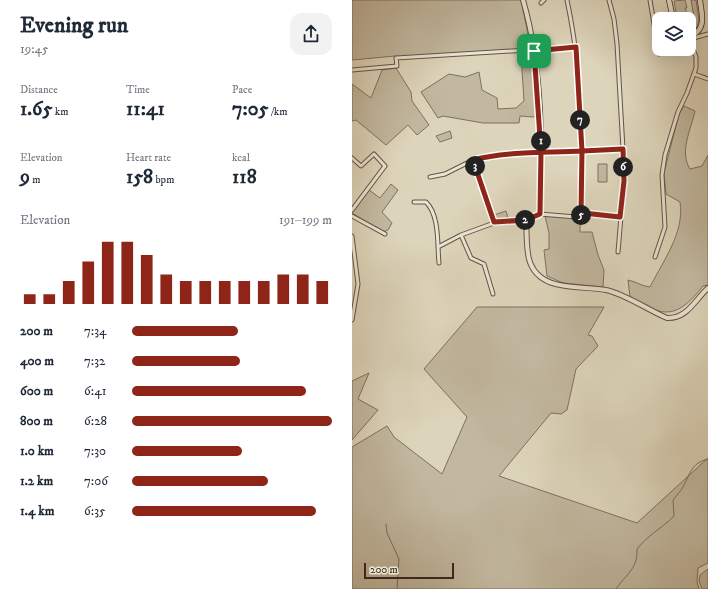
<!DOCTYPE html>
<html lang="en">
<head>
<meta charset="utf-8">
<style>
  body { margin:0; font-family:"IM FELL DW Pica",serif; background:#f2f2f3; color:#1f2937; height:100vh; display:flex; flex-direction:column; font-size:15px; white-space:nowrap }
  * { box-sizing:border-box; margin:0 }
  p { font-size:13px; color:#747a83 }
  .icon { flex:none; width:22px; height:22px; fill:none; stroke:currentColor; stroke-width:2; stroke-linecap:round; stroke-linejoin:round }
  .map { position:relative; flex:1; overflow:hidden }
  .drawer { display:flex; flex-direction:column; background:#fff; width:352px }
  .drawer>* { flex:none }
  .fabs { position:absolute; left:300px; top:12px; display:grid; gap:8px }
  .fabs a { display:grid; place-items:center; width:44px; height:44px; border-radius:8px; background:#fff; box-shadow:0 4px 16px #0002; font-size:20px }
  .scale { position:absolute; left:12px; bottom:10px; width:90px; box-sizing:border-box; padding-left:4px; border:2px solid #3d291d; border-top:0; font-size:11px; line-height:14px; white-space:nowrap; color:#3d291d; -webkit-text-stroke:3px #e9e4d3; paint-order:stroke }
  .pin { position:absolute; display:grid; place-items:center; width:34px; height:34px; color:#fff; margin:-17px; border-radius:8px; box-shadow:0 2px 6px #0006 }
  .km { position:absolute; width:20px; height:20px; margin:-10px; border-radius:50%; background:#222; color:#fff; font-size:11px; line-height:20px; text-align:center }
  .round { display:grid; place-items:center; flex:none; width:42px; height:42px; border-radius:12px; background:#f2f2f3 }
  .summary { display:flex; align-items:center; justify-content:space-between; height:68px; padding:0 20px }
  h1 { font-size:22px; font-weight:700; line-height:30px }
  .figures { display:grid; grid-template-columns:repeat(3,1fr); gap:6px; height:68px; padding:4px 20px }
  .figures div { display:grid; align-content:center }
  .figures b { font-size:20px; font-weight:700 }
  .figures small { font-size:11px; font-weight:400 }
  .figures p { font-size:11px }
  .chart { height:112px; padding:8px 20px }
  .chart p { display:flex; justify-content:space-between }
  .chart svg { width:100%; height:72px; margin-top:4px; stroke:#8f2418; stroke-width:6 }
  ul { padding:0 20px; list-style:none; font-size:13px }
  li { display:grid; grid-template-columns:64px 48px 1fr; align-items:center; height:30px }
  li i { height:10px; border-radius:5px; background:#8f2418 }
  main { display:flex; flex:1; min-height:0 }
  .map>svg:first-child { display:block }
  .green { fill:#c2b8a0; stroke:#80705e }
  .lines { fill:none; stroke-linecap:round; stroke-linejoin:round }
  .stream { stroke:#7d6d5b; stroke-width:1 }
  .minor-casing { stroke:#655444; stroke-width:5 }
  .tertiary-casing { stroke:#655444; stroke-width:6 }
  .secondary-casing { stroke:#3d291d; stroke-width:6 }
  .minor { stroke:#e9e4d3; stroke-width:3 }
  .tertiary { stroke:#e9e4d3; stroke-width:4 }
  .secondary { stroke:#e9e4d3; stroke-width:4.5 }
  .route-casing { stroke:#fff; stroke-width:8 }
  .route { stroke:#8f2418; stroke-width:5 }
</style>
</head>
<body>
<main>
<section class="drawer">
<div class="summary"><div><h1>Evening run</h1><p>19:45</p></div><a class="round"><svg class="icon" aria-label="share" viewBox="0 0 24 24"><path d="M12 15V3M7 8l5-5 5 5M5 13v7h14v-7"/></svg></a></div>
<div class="figures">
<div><p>Distance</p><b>1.65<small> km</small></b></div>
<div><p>Time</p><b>11:41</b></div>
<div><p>Pace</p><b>7:05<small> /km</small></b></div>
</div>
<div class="figures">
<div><p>Elevation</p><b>9<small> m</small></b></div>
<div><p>Heart rate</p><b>158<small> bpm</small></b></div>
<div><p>kcal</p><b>118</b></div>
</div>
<div class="chart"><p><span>Elevation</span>191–199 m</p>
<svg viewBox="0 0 160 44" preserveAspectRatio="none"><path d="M5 44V38M15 44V38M25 44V30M35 44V18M45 44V6M55 44V6M65 44V14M75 44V26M85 44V30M95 44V30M105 44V30M115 44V30M125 44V30M135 44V26M145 44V26M155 44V30"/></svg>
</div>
<ul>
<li><b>200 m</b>7:34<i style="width:53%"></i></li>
<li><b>400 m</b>7:32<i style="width:54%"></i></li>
<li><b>600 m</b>6:41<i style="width:87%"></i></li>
<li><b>800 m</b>6:28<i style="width:100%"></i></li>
<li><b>1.0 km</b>7:30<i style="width:55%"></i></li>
<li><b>1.2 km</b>7:06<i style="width:68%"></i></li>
<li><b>1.4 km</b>6:35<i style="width:92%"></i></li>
</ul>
</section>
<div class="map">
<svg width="356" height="589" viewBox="0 0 356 589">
  <rect width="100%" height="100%" fill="#ddd5bb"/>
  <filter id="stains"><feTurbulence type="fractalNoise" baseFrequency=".005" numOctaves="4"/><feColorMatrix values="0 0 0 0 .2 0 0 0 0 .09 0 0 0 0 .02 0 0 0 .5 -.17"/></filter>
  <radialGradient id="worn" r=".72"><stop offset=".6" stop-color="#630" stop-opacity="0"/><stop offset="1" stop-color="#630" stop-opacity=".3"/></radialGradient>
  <!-- green -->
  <path class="green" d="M0 0H169L179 49 49 57 43 56 0 60Z
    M333 0 335 8H333L337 18 342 17 339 0H344L347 20 345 28 337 29V19H325L322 1Z
    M169 55 181 59 186 114 182 117 168 116 167 123H131L91 116 86 118 69 92 97 74 113 77 127 72 130 90 145 98 146 109 164 108 172 101Z
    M44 68 59 92 60 101 77 125 65 135 56 125 34 145 4 120 0 121V84L19 98 30 70Z
    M332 106 343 111C339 130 327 151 338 169L350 166 356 155V285L351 286C326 318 312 319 278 297L276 280C285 282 289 286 298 287 311 261 333 232 328 202L314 194 312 173 327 114Z
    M98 131 100 138 88 142 84 136Z
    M246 164H255V182H246Z
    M39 184 46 190 30 212 40 223 36 230 31 232 0 213 17 190 28 198Z
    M154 211 156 218 145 221 143 219 142 215Z
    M193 216 228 217V232H240L246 255 252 270 251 287 211 283 195 276 192 250 197 249V233Z
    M125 307H252L236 335 240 336 246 346 224 369 215 410 209 414 199 413 147 476 285 523 356 458V563L346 568 345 582 347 589H0V447L35 426 42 437 90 474 115 417 72 369Z
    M17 373 6 399 26 410 0 440V381Z
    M356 569V589H350L347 581 348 575Z"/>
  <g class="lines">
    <!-- stream -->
    <path class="stream" d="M34 524 35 533 47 559 45 589
      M264 589C274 574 286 569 285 549 295 536 310 528 322 516L321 500C324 496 328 492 331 487 338 474 339 463 356 459"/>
    <defs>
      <path id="minor" d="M215 0C230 70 232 144 229 215
        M257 0 262 19 265 44 271 149 272 181 266 252
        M298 0 307 54
        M189 3 192 0
        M338 39 356 34
        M325 50 329 49
        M0 70 45 66 44 58 224 47
        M342 74 356 79
        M0 158 9 166 22 154 33 166 0 210
        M78 177 93 174 121 160
        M62 202H74C88 216 85 244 87 263
        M188 214 224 217 231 213 268 217
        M0 216 33 234
        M142 223 121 160 151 155 271 149
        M109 235 119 258 132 264 141 294
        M0 236 6 284 0 320
        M86 247 109 235 142 223 174 220
        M303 257 313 227 310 175 313 155 326 112 335 93 344 68V57L337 38"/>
      <path id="tertiary" d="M171 0C191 69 190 143 188 214L174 220C175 233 174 247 177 259 186 293 228 285 254 290 273 294 296 310 315 318 335 319 343 300 356 288"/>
      <path id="secondary" d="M317 0 321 19
        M337 34 344 33C354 25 349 11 348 0"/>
    </defs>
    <!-- minor casing -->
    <use href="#minor" class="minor-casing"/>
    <!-- tertiary casing -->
    <use href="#tertiary" class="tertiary-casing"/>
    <!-- secondary casing -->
    <use href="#secondary" class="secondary-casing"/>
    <!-- minor -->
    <use href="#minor" class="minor"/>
    <!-- tertiary -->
    <use href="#tertiary" class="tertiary"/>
    <!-- secondary -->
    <use href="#secondary" class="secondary"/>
  </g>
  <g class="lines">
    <defs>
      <path id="route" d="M182 51 189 152 188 214 174 220 142 222 121 160C156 151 194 153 230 151L229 215 231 213 268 217 272 181 271 149 230 151 224 47 182 51"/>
    </defs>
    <!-- route casing -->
    <use href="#route" class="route-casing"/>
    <!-- route -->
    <use href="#route" class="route"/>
  </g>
  <rect width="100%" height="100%" filter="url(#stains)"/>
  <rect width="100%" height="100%" fill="url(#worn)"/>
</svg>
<div class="fabs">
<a><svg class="icon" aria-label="layers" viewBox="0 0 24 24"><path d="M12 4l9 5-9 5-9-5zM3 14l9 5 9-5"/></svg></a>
</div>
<div class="scale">200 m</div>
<div class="pin" style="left:182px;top:51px;background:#1e9e55"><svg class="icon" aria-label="arrive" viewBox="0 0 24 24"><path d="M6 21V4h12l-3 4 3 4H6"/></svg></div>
<b class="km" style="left:189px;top:141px">1</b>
<b class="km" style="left:173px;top:220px">2</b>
<b class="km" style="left:123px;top:166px">3</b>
<b class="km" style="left:229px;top:215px">5</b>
<b class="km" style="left:271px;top:167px">6</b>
<b class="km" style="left:228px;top:120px">7</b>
</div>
</main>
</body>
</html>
